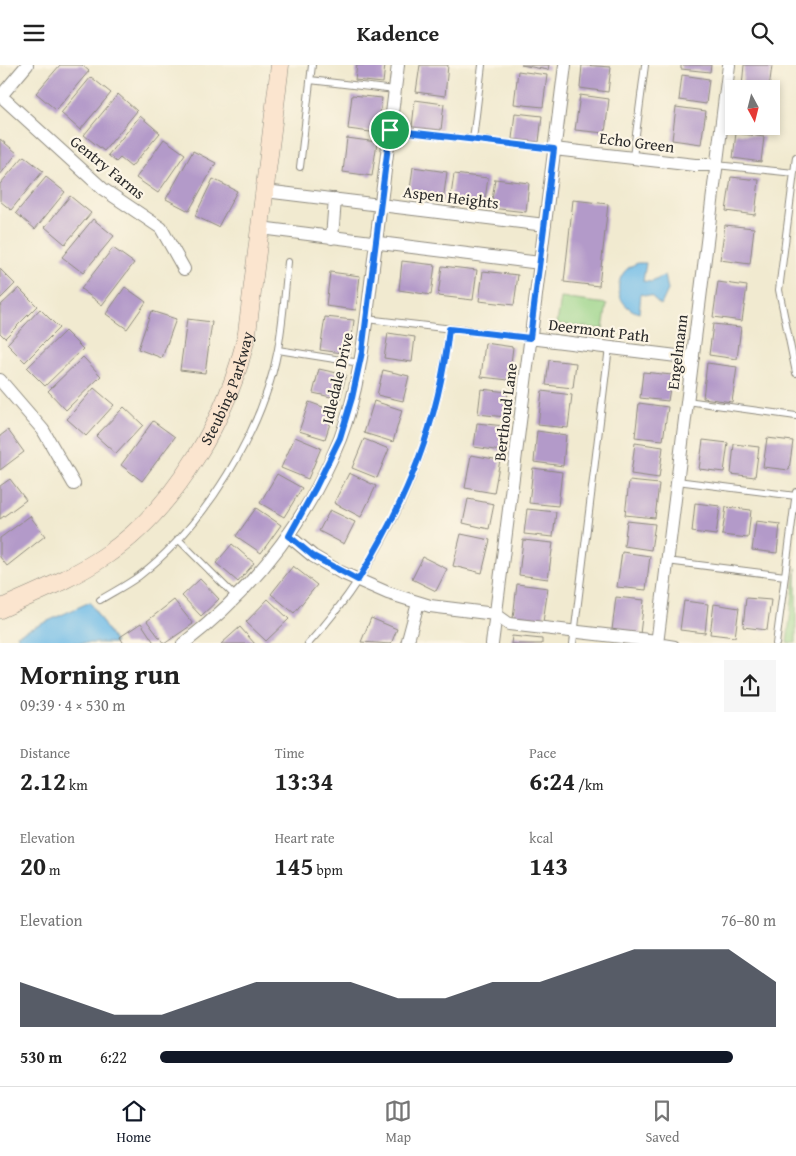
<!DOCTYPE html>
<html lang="en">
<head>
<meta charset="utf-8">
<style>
  body { margin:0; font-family:"Gentium Book Plus",serif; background:#f6f6f6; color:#222; height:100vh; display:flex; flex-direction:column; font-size:19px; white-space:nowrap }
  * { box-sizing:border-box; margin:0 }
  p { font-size:16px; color:#767676 }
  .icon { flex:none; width:28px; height:28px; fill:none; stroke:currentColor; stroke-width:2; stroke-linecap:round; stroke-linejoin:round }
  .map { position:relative; height:578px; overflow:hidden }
  .side { display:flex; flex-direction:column; background:#fff; flex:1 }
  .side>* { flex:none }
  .needle { width:32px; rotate:173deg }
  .fabs { position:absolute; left:725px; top:15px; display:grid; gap:10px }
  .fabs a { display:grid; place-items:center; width:55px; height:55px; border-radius:0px; background:#fff; box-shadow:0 2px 8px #0003; font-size:25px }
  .pin { position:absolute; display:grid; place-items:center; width:42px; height:42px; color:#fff; margin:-21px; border:2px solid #fff; border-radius:50%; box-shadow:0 1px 5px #0007 }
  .round { display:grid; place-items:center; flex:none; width:52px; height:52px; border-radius:0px; background:#f6f6f6 }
  .overview { display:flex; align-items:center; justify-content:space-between; height:85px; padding:0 20px }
  h1 { font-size:28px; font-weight:800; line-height:38px }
  .figures { display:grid; grid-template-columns:repeat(3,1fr); gap:8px; height:85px; padding:5px 20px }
  .figures div { display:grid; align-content:center }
  .figures b { font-size:25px; font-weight:800 }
  .figures small { font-size:14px; font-weight:400 }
  .figures p { font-size:14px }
  .chart { height:140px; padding:10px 20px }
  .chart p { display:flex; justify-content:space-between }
  .chart svg { width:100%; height:90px; margin-top:5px; fill:#111827; opacity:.7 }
  ul { padding:0 20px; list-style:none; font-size:16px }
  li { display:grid; grid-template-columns:80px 60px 1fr; align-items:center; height:38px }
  li i { height:12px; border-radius:6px; background:#111827 }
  header { display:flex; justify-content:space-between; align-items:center; height:65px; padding:0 20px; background:#fff; font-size:22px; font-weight:800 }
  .dock { display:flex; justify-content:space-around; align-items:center; height:70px; border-top:1px solid #e0e0e0; background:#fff; font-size:14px; color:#767676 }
  .dock a { display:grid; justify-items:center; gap:2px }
  .dock .selected { color:#111827 }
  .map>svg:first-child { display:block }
  .green { fill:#98d387; stroke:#627f59 }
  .water { fill:#6ebbe8; stroke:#4c738a }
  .building { fill:#b39ac9 }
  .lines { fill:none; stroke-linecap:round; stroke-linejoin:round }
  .lane-casing { stroke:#8e8a7e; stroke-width:8 }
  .street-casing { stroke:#8e8a7e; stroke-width:14 }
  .secondary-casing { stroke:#8e8a7e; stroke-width:19 }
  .lane { stroke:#fff; stroke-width:6 }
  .street { stroke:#fff; stroke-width:12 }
  .secondary { stroke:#fbe5cf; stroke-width:18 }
  .route-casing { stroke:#fff; stroke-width:10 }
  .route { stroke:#1a73e8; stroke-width:6 }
  .labels { text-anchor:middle; stroke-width:4.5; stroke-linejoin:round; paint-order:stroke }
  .street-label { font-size:16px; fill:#2b2b2b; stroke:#fcf5e5 }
</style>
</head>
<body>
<header><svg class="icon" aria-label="menu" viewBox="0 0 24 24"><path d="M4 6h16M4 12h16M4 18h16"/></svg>Kadence<svg class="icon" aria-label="search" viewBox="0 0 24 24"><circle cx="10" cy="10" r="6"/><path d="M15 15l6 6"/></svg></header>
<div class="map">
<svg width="796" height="579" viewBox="0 0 796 579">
  <rect width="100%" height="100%" fill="#fcf5e5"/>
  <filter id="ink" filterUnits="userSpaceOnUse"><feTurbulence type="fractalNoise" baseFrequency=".02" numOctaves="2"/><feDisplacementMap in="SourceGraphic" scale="10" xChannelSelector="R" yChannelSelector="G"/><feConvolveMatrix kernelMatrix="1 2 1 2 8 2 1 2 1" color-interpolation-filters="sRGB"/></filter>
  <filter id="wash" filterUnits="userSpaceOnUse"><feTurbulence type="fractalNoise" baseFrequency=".0096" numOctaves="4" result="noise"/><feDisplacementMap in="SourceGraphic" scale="20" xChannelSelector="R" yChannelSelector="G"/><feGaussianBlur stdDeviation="1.12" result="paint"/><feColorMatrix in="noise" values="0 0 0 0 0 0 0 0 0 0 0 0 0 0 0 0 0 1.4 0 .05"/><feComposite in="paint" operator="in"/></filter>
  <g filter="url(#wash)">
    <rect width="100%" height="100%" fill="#f1ead0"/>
    <!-- green -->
    <path class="green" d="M561 233 607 239 603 264 557 259Z
      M796 503V578H787Z"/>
    <!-- water -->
    <path class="water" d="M638 198H646L643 216 652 217 665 210 668 225 661 240 651 231 641 229 639 248C612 240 612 206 638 198Z
      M90 537 115 578H16L20 577 17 570Z"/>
    <g id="blocks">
      <!-- building -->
      <path class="building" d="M60 0H82L89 6 56 45 36 28Z
        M357 0H385L383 18 355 15Z
        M420 0H448L445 31 416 27Z
        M521 0H549L548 5Z
        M582 0 611 2 608 27 580 23Z
        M681 0H711L710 7 681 4Z
        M744 0H772L769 24 742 21Z
        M518 6 547 10 543 42 514 39Z
        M682 10 709 14 706 39 679 35Z
        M91 12 111 28 80 65 61 48Z
        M118 29 137 46 104 86 84 70Z
        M352 30 382 33 378 68 348 64Z
        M580 30 609 34 605 68 575 65Z
        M415 35 444 39 441 65 412 62Z
        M676 42 706 46 701 79 672 75Z
        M515 48 542 51 539 77 512 74Z
        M140 51 160 68 131 102 120 93 116 97 108 90Z
        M736 68 764 72 761 97 733 93Z
        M347 73 377 77 372 111 343 107Z
        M0 74 17 88 0 110Z
        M164 74 185 89 158 128 136 113Z
        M193 86 216 98 189 146 166 134Z
        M24 91 43 106 11 145 0 136V119Z
        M413 102 447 107 443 136 409 132Z
        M454 109 488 113 484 142 450 138Z
        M46 112 65 127 35 164 16 148Z
        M731 112 759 115 755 150 726 146Z
        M213 114 237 126 218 162 195 151Z
        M495 114 529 118 526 147 491 143Z
        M70 131 91 148 65 179 45 162Z
        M573 135 608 139 599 221 564 217Z
        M93 154 114 171 83 208 62 192Z
        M725 160 754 163 750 199 720 195Z
        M113 183 134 198 102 240 81 224Z
        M402 196 435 200 431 230 399 225Z
        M442 201 477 205 473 235 438 231Z
        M0 204 15 219 0 234Z
        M483 206 518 210 514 240 479 236Z
        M330 207 360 211 356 245 326 241Z
        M718 217 747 221 742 256 713 252Z
        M125 222 146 237 127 264 106 249Z
        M19 223 37 241 5 273 0 268V241Z
        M40 244 59 263 25 297 7 279Z
        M151 246 176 254 162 293 138 284Z
        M325 252 354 255 350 289 320 285Z
        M187 254 212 257 205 308 180 305Z
        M713 259 741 262 737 294 709 290Z
        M65 266 83 284 45 321 27 303Z
        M388 268 415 272 412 297 384 293Z
        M485 278 513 282 509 315 481 312Z
        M83 292 101 311 66 345 48 326Z
        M549 295 576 298 573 323 546 320Z
        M707 298 737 302 732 337 703 333Z
        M319 304 346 310 340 334 313 328Z
        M383 305 409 311 403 336 377 330Z
        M643 307 672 310 668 336 640 333Z
        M94 323 114 340 86 371 67 354Z
        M481 324 508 327 505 352 478 349Z
        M542 326 572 330 568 363 538 360Z
        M374 336 402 345 393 377 364 368Z
        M309 337 334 346 325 374 299 366Z
        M639 338 668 342 663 375 635 372Z
        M124 342 143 360 116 389 96 371Z
        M153 356 175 372 142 416 121 400Z
        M477 358 504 361 501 386 474 382Z
        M8 365 24 387 0 405V371Z
        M537 366 566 370 563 401 534 397Z
        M295 372 321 383 308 414 281 403Z
        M767 373 793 376 789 405 763 402Z
        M364 374 389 384 377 413 352 403Z
        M703 375 728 378 724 407 699 404Z
        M635 378 663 382 659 413 631 409Z
        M734 379 759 382 755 412 731 409Z
        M471 390 500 395 494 428 465 423Z
        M533 403 562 407 558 441 529 438Z
        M349 408 376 421 361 452 334 438Z
        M277 409 302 423 284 452 260 438Z
        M10 414 26 435 0 454V421Z
        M629 416 659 419 655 453 625 450Z
        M468 434 494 439 489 464 463 458Z
        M695 438 720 441 716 470 692 467Z
        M726 442 751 445 748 473 722 470Z
        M256 443 281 460 261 488 236 471Z
        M527 444 556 447 553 472 524 469Z
        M330 445 355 457 344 479 319 466Z
        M30 451 45 471 7 501 0 492V473Z
        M627 456 655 459 651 485 624 481Z
        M756 456 780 459 777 488 752 485Z
        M461 469 490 475 482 508 453 501Z
        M523 475 553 478 548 514 519 510Z
        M232 479 254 498 238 517 216 498Z
        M622 487 650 491 646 525 617 522Z
        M423 492 447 504 436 526 412 514Z
        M293 501 317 520 294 548 271 529Z
        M200 514 219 534 201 551 182 531Z
        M517 519 548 523 543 557 513 553Z
        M616 532 644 535 640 569 612 565Z
        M746 533 771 535 767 565 743 562Z
        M268 534 289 554 266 576 246 557Z
        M174 535 193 559 164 579 147 556Z
        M684 536 708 539 705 568 680 565Z
        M714 539 739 543 735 572 710 569Z
        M371 553 397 564 391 579 361 577Z
        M141 558 155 579H124L120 572Z
        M240 562 255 579H221Z
        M512 571 542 574V579H511Z"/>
    </g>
  </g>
  <g filter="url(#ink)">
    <use href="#blocks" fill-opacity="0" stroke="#8e8a7e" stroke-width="1"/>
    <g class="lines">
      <defs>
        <path id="lane" d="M310 15 395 25
          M390 65 554 84
          M473 75 482 0
          M633 92 645 0
          M796 92 779 225 796 308
          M716 100 794 108
          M300 102 312 0
          M366 254 530 273
          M278 285 360 298
          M687 336 796 351
          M677 416 796 431
          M178 474 237 533
          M667 496 785 511
          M100 535C113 527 127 520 139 511 205 460 263 366 278 284 283 256 285 226 288 197
          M657 576 675 579
          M308 579C387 493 436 380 449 264
          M573 579 609 282
          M776 579 796 427"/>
        <path id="street" d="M1 31 103 124 161 163 184 204
          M0 32 27 0
          M554 84 695 100H716
          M265 126 545 160
          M260 163 540 198
          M332 173 335 134
          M530 273 693 293
          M0 315 43 365 74 419
          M289 471 313 491 340 507 388 528 430 541 495 549 509 559 657 576
          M183 579C253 525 307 456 340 374 360 322 365 265 372 210 381 140 389 70 398 0
          M407 579 418 538
          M492 579 565 0
          M657 579 729 0"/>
        <g id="secondary">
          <path id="s1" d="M0 544C35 528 73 513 105 491 176 443 230 349 247 268L280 0"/>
        </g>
      </defs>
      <!-- lane casing -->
      <use href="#lane" class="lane-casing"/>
      <!-- street casing -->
      <use href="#street" class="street-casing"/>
      <!-- secondary casing -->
      <use href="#secondary" class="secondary-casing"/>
      <!-- lane -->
      <use href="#lane" class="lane"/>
      <!-- street -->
      <use href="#street" class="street"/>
      <!-- secondary -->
      <use href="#secondary" class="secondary"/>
    </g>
  </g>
  <g class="lines" filter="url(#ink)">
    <defs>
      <path id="route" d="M390 65 554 84 530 273 449 264C439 358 407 435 358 515L313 491 289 471 316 422 340 373 352 333 362 287Z"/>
    </defs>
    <!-- route casing -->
    <use href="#route" class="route-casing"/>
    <!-- route -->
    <use href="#route" class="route"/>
  </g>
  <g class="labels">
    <!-- street labels -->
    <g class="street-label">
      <text transform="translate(637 77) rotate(7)" y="6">Echo Green</text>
      <text transform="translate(108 102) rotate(39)" y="6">Gentry Farms</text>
      <text transform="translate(451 132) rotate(7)" y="6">Aspen Heights</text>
      <text transform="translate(599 265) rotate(7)" y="6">Deermont Path</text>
      <text transform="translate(677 287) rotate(-83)" y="6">Engelmann</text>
      <text transform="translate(337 313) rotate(-77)" y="6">Idledale Drive</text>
      <text dy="6" stroke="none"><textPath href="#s1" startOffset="329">Steubing Parkway</textPath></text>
      <text transform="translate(505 347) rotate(-83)" y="6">Berthoud Lane</text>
    </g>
  </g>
</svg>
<div class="fabs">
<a><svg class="needle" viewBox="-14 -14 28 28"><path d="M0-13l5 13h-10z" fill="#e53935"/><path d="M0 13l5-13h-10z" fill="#767676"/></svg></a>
</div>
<div class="pin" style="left:390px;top:65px;background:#1e9e55"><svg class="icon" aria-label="arrive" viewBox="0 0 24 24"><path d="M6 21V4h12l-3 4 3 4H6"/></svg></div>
</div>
<section class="side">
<div class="overview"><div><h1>Morning run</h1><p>09:39 · 4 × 530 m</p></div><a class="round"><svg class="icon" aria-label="share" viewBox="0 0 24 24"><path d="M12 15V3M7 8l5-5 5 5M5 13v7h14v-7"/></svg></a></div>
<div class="figures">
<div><p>Distance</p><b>2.12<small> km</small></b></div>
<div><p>Time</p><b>13:34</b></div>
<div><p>Pace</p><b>6:24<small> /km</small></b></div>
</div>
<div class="figures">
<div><p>Elevation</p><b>20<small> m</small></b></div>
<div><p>Heart rate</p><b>145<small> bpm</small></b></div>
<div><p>kcal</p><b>143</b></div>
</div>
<div class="chart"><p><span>Elevation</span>76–80 m</p>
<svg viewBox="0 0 160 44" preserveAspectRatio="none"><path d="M0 44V22L10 30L20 38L30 38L40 30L50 22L60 22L70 22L80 30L90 30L100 22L110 22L120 14L130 6L140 6L150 6L160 22V44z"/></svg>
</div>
<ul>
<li><b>530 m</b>6:22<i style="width:93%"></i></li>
</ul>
</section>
<nav class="dock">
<a class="selected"><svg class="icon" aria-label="home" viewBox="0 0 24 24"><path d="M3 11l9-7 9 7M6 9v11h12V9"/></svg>Home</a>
<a><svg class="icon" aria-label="map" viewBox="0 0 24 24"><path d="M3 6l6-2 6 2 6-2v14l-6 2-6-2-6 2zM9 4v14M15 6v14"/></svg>Map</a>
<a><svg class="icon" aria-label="saved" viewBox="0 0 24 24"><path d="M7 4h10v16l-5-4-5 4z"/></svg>Saved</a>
</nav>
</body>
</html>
